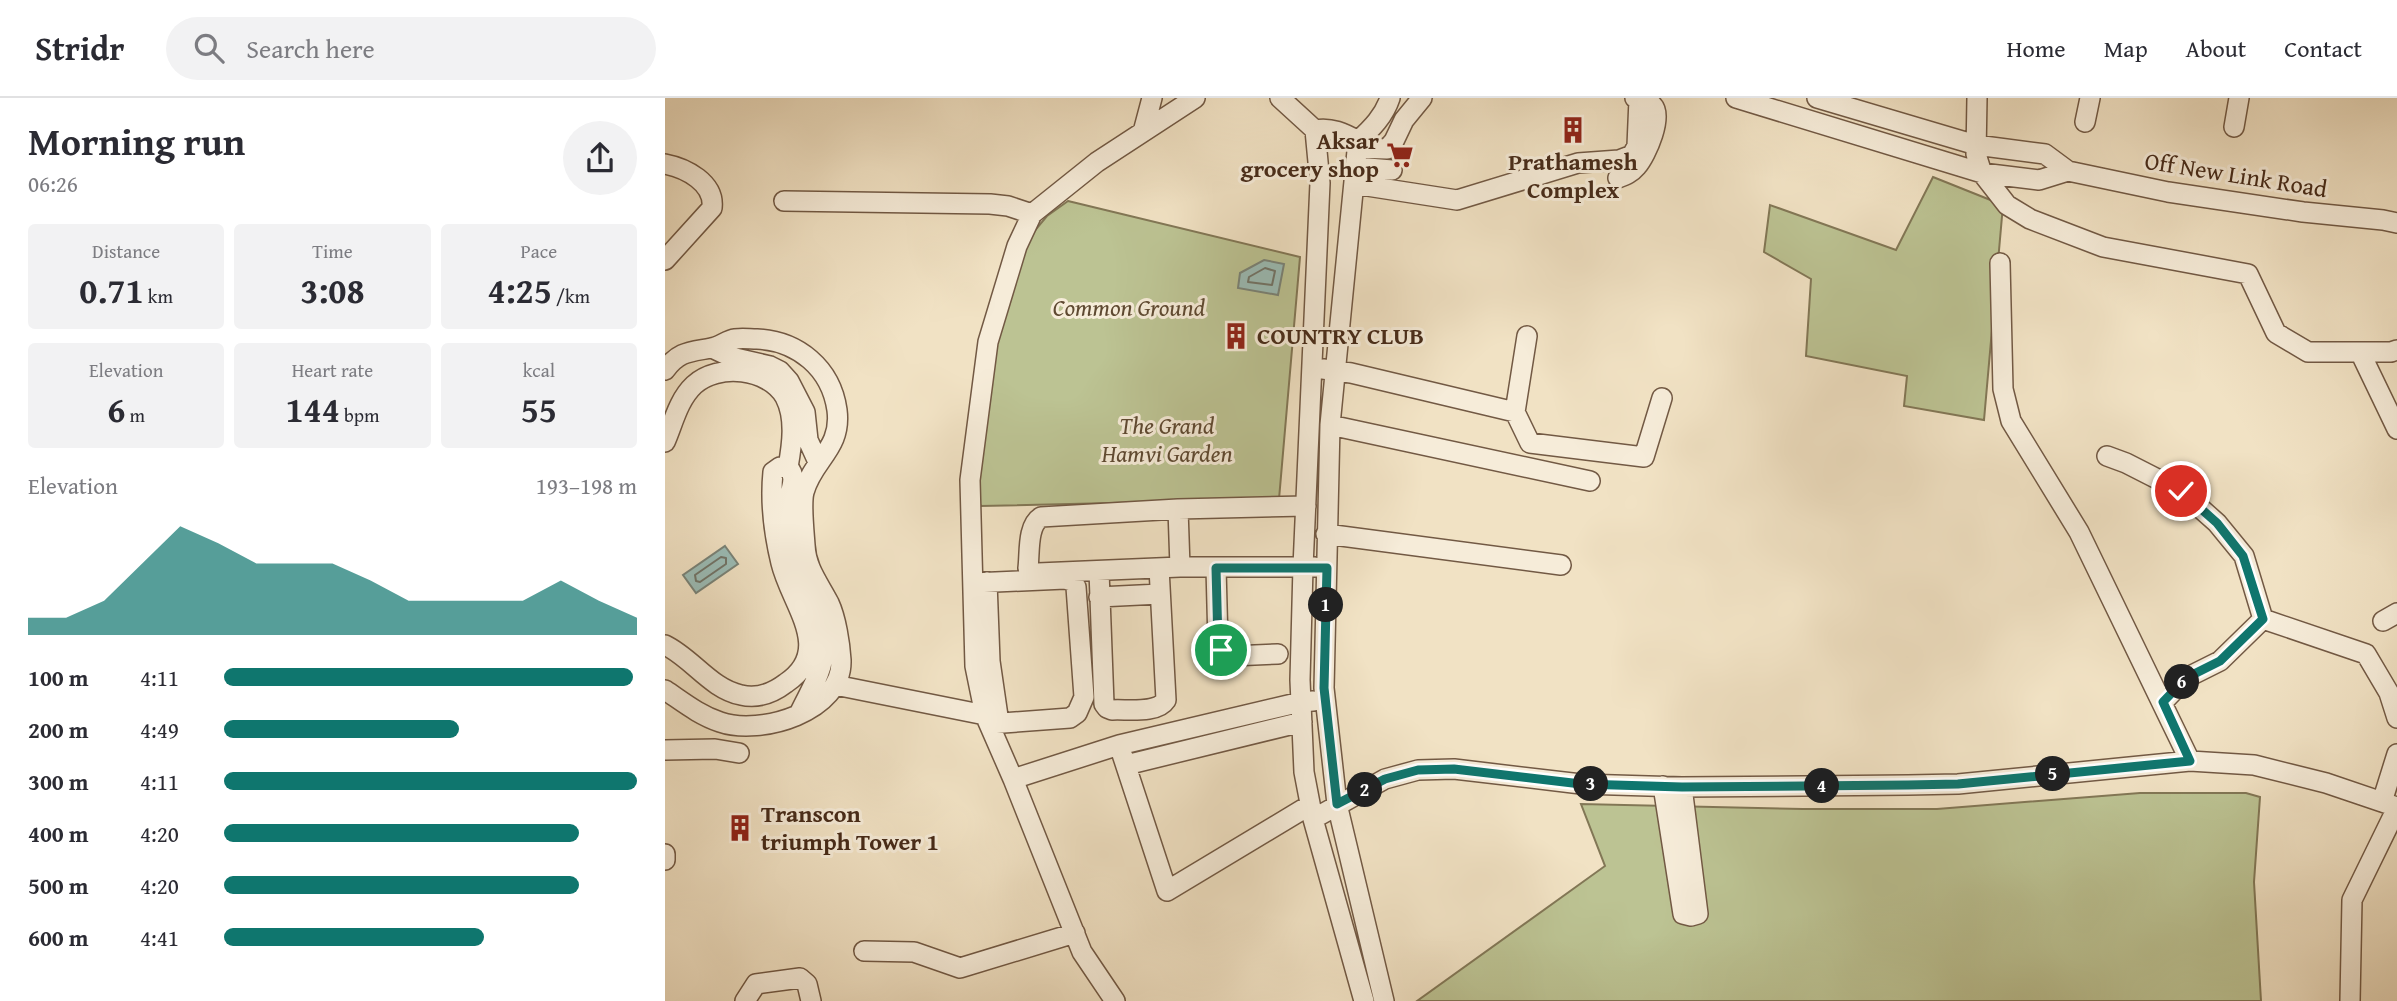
<!DOCTYPE html>
<html lang="en">
<head>
<meta charset="utf-8">
<style>
  body { margin:0; font-family:"Gentium Book Plus",serif; background:#f2f2f3; color:#2b2b33; height:100vh; display:flex; flex-direction:column; font-size:26px; white-space:nowrap }
  * { box-sizing:border-box; margin:0 }
  p { font-size:23px; color:#7c7c81 }
  .icon { flex:none; width:38px; height:38px; fill:none; stroke:currentColor; stroke-width:2; stroke-linecap:round; stroke-linejoin:round }
  .map { position:relative; flex:1; overflow:hidden }
  .drawer { display:flex; flex-direction:column; background:#fff; width:665px }
  .drawer>* { flex:none }
  .pin { position:absolute; display:grid; place-items:center; width:60px; height:60px; color:#fff; margin:-30px; border:4px solid #fff; border-radius:50%; box-shadow:0 2px 7px #0007 }
  .km { position:absolute; width:35px; height:35px; margin:-18px; border-radius:50%; background:#222; color:#fff; font-size:19px; line-height:35px; text-align:center }
  .round { display:grid; place-items:center; flex:none; width:74px; height:74px; border-radius:37px; background:#f2f2f3 }
  .summary { display:flex; align-items:center; justify-content:space-between; height:119px; padding:0 28px }
  h1 { font-size:38px; font-weight:600; line-height:52px }
  .stats { display:grid; grid-template-columns:repeat(3,1fr); gap:10px; height:119px; padding:7px 28px }
  .stats div { display:grid; align-content:center; border-radius:7px; background:#f2f2f3; text-align:center }
  .stats b { font-size:35px; font-weight:600 }
  .stats small { font-size:19px; font-weight:400 }
  .stats p { font-size:19px }
  .chart { height:196px; padding:14px 28px }
  .chart p { display:flex; justify-content:space-between }
  .chart svg { width:100%; height:126px; margin-top:7px; fill:#0f766e; opacity:.7 }
  ul { padding:0 28px; list-style:none; font-size:23px }
  li { display:grid; grid-template-columns:112px 84px 1fr; align-items:center; height:52px }
  li i { height:18px; border-radius:9px; background:#0f766e }
  header { display:flex; align-items:center; gap:42px; box-sizing:border-box; height:98px; padding:0 35px; background:#fff; border-bottom:2px solid #e1e1e2 }
  header strong { font-size:33px }
  nav { display:flex; gap:38px; margin-inline-start:auto; font-size:24px }
  .search { width:490px; height:63px; background:#f2f2f3; display:flex; align-items:center; gap:18px; box-sizing:border-box; padding:0 24px; border-radius:38px; color:#7c7c81; font-size:26px }
  main { display:flex; flex:1; min-height:0 }
  .map>svg:first-child { display:block }
  .green { fill:#bcc393; stroke:#827756; stroke-width:2 }
  .water { fill:#9bbdb7; stroke:#798378; stroke-width:2 }
  .lines { fill:none; stroke-linecap:round; stroke-linejoin:round }
  .shore { stroke:#717468; stroke-width:2 }
  .minor-casing { stroke:#725944; stroke-width:22 }
  .minor { stroke:#f6ecd9; stroke-width:19 }
  .route-casing { stroke:#fff; stroke-width:14 }
  .route { stroke:#0f766e; stroke-width:9 }
  .labels { text-anchor:middle; stroke-width:6; stroke-linejoin:round; paint-order:stroke }
  .poi-label { font-size:24px; font-weight:bold; fill:#472b19; stroke:#f6ecd9; text-anchor:start }
  .street-label { font-size:24px; fill:#472b19; stroke:#f6ecd9 }
  .park-label { font-size:24px; font-style:italic; fill:#5e4931; stroke:#f6ecd9 }
</style>
</head>
<body>
<header>
<strong>Stridr</strong>
<div class="search"><svg class="icon" aria-label="search" viewBox="0 0 24 24"><circle cx="10" cy="10" r="6"/><path d="M15 15l6 6"/></svg>Search here</div>
<nav><a>Home</a><a>Map</a><a>About</a><a>Contact</a></nav>
</header>
<main>
<section class="drawer">
<div class="summary"><div><h1>Morning run</h1><p>06:26</p></div><a class="round"><svg class="icon" aria-label="share" viewBox="0 0 24 24"><path d="M12 15V3M7 8l5-5 5 5M5 13v7h14v-7"/></svg></a></div>
<div class="stats">
<div><p>Distance</p><b>0.71<small> km</small></b></div>
<div><p>Time</p><b>3:08</b></div>
<div><p>Pace</p><b>4:25<small> /km</small></b></div>
</div>
<div class="stats">
<div><p>Elevation</p><b>6<small> m</small></b></div>
<div><p>Heart rate</p><b>144<small> bpm</small></b></div>
<div><p>kcal</p><b>55</b></div>
</div>
<div class="chart"><p><span>Elevation</span>193–198 m</p>
<svg viewBox="0 0 160 44" preserveAspectRatio="none"><path d="M0 44V38L10 38L20 32L30 19L40 6L50 12L60 19L70 19L80 19L90 25L100 32L110 32L120 32L130 32L140 25L150 32L160 38V44z"/></svg>
</div>
<ul>
<li><b>100 m</b>4:11<i style="width:99%"></i></li>
<li><b>200 m</b>4:49<i style="width:57%"></i></li>
<li><b>300 m</b>4:11<i style="width:100%"></i></li>
<li><b>400 m</b>4:20<i style="width:86%"></i></li>
<li><b>500 m</b>4:20<i style="width:86%"></i></li>
<li><b>600 m</b>4:41<i style="width:63%"></i></li>
</ul>
</section>
<div class="map">
<svg width="1732" height="903" viewBox="0 0 1732 903">
  <rect width="100%" height="100%" fill="#f1e2c4"/>
  <filter id="stains"><feTurbulence type="fractalNoise" baseFrequency=".00286" numOctaves="4"/><feColorMatrix values="0 0 0 0 .2 0 0 0 0 .09 0 0 0 0 .02 0 0 0 .5 -.17"/></filter>
  <radialGradient id="worn" r=".72"><stop offset=".6" stop-color="#630" stop-opacity="0"/><stop offset="1" stop-color="#630" stop-opacity=".3"/></radialGradient>
  <!-- green -->
  <path class="green" d="M1268 79 1338 107 1319 322 1239 308 1242 278 1141 258 1146 181 1099 154 1105 107 1231 152Z
    M403 103 635 159 614 401 316 408 312 400 327 246 356 149 382 118Z
    M1475 695H1581L1595 699 1589 784 1596 903H752L940 768 916 706 1138 711H1272Z"/>
  <!-- water -->
  <path class="water" d="M599 162 619 166 613 197 573 190 575 175Z
    M60 448 73 466 31 495 18 477Z"/>
  <g class="lines">
    <!-- shore -->
    <path class="shore" d="M600 170 610 173 607 187 583 184 584 179Z
      M56 459 61 460V466L35 484 31 483 30 477Z"/>
    <defs>
      <path id="minor" d="M615 0 650 32 655 85 638 469 635 582 639 674 648 721 699 903
        M1071 0 1317 75 1374 82 1403 73
        M1152 0 1311 47 1380 56 1403 73 1503 94 1638 114 1718 122 1732 125
        M1312 0 1311 56 1317 75 1342 107 1365 121 1438 149 1583 176 1611 235 1643 254H1726L1732 252
        M1420 24 1425 0
        M1569 29 1574 0
        M650 32C666 29 679 35 693 43L665 327 659 590 672 706 719 903
        M478 34 487 0
        M693 43C707 30 719 18 725 0
        M692 50 722 51 729 43 739 22 757 0
        M0 66C21 70 50 85 47 110L0 162
        M691 69 727 72
        M953 80C961 77 966 75 972 68 981 58 1000 16 986 6 982 3 975 1 970 0
        M689 86 792 102 913 65 954 62 967 57 972 48 974 1
        M119 103 325 106 343 108 367 116
        M1335 165 1338 291 1346 323 1414 434 1525 663
        M47 250 66 259 105 268 115 273 124 283 140 314 143 342 153 364
        M1695 254 1732 331
        M658 271 686 275 850 314 862 238
        M0 272C14 253 25 254 46 250 54 249 62 242 70 241 77 240 85 241 92 241 133 243 166 270 172 312 177 351 148 361 139 394 136 406 139 433 140 447 141 470 153 484 164 505 171 520 175 545 176 562 178 614 95 638 55 624 34 617 18 604 0 592
        M850 314 865 345 979 359 997 300
        M665 327 925 383
        M0 344C8 326 13 302 29 287 53 265 103 270 120 299 131 320 127 347 123 369
        M1442 358 1461 365 1516 393 1552 425 1579 458 1598 521
        M513 411 641 408
        M661 436 896 467
        M515 469 513 411 376 419C362 428 365 454 363 470L367 474 373 475 515 469H650
        M551 470 553 545C556 553 559 556 567 558L613 556
        M434 473 439 606 442 610 447 612C462 611 492 616 501 602L494 470
        M322 484 325 563 334 625
        M308 485 400 481 407 483 411 489 419 599 412 615 405 620 324 626
        M434 499 495 496
        M1598 521 1701 556 1724 595 1732 620
        M1718 523 1732 515
        M0 547C27 560 46 591 76 597 93 601 108 595 121 585 170 552 126 507 116 465 109 436 105 404 108 374L115 369H123C134 380 123 396 122 410 121 419 121 432 122 442 127 478 160 507 159 549 159 572 145 593 135 614
        M170 587 320 617
        M1498 604 1521 580 1555 563 1598 521
        M454 647 502 793 645 707
        M0 652 50 651 74 655
        M461 667 637 624
        M348 681 454 647 636 604 648 603
        M998 688 1018 816 1026 818 1033 816 1017 689
        M1717 704 1732 656
        M648 721 720 681 753 672 789 671 916 686 1017 689 1243 687 1293 686 1525 663 1589 667 1661 685 1732 709
        M0 756V762
        M199 853 249 854 295 870 410 835
        M80 903 91 886 135 880 142 886 146 903
        M450 903 417 854 348 681 320 617 310 568 305 382 323 244 352 148 367 116 432 64 530 0
        M1685 903 1687 802 1732 710"/>
    </defs>
    <!-- minor casing -->
    <use href="#minor" class="minor-casing"/>
    <!-- minor -->
    <use href="#minor" class="minor"/>
  </g>
  <g class="lines">
    <defs>
      <path id="route" d="M556 552 553 545 551 470H662L659 590 672 706 720 681 753 672 789 671 916 686 1017 689 1243 687 1293 686 1525 663 1498 604 1521 580 1555 563 1598 521 1578 458 1552 425 1516 393"/>
    </defs>
    <!-- route casing -->
    <use href="#route" class="route-casing"/>
    <!-- route -->
    <use href="#route" class="route"/>
  </g>
  <!-- icons -->
  <defs>
    <symbol id="building-bare" viewBox="-9 -9 18 18"><path d="M-4-6H4V6H1V3H-1V6H-4ZM-2.5-4.3h1.7v1.8h-1.7ZM.8-4.3h1.7v1.8H.8ZM-2.5-1h1.7V.8h-1.7ZM.8-1h1.7V.8H.8Z" fill="#8f2418" stroke="#f6ecd9" stroke-width="2.5" paint-order="stroke"/></symbol>
    <symbol id="supermarket-bare" viewBox="-9 -9 18 18"><path d="M-6-5.5h2.5l.6 2H6L4.5 2H-2.5L-4.4-4H-6ZM-1.5 3.2a1.3 1.3 0 1 0 .1 0ZM3 3.2a1.3 1.3 0 1 0 .1 0Z" fill="#8f2418" stroke="#f6ecd9" stroke-width="2.5" paint-order="stroke"/></symbol>
  </defs>
  <g fill-rule="evenodd">
    <use href="#building-bare" x="889" y="13" width="38" height="38"/>
    <use href="#supermarket-bare" x="716" y="38" width="38" height="38"/>
    <use href="#building-bare" x="552" y="219" width="38" height="38"/>
    <use href="#building-bare" x="56" y="711" width="38" height="38"/>
  </g>
  <g class="labels">
    <!-- poi labels -->
    <g class="poi-label">
      <text x="714" y="51" text-anchor="end">Aksar<tspan x="714" dy="28">grocery shop</tspan></text>
      <text x="908" y="72" text-anchor="middle">Prathamesh<tspan x="908" dy="28">Complex</tspan></text>
      <text x="592" y="246">COUNTRY CLUB</text>
      <text x="96" y="724">Transcon<tspan x="96" dy="28">triumph Tower 1</tspan></text>
    </g>
    <!-- street labels -->
    <g class="street-label">
      <text transform="translate(1571 77) rotate(9)" y="8">Off New Link Road</text>
    </g>
    <!-- park labels -->
    <g class="park-label">
      <text x="464" y="218">Common Ground</text>
      <text x="502" y="336">The Grand<tspan x="502" dy="28">Hamvi Garden</tspan></text>
    </g>
  </g>
  <rect width="100%" height="100%" filter="url(#stains)"/>
  <rect width="100%" height="100%" fill="url(#worn)"/>
</svg>
<div class="pin" style="left:556px;top:552px;background:#1e9e55"><svg class="icon" aria-label="arrive" viewBox="0 0 24 24"><path d="M6 21V4h12l-3 4 3 4H6"/></svg></div>
<div class="pin" style="left:1516px;top:393px;background:#d93025"><svg class="icon" aria-label="check" viewBox="0 0 24 24"><path d="M5 12l5 5 9-10"/></svg></div>
<b class="km" style="left:661px;top:507px">1</b>
<b class="km" style="left:700px;top:692px">2</b>
<b class="km" style="left:926px;top:686px">3</b>
<b class="km" style="left:1157px;top:688px">4</b>
<b class="km" style="left:1388px;top:676px">5</b>
<b class="km" style="left:1517px;top:584px">6</b>
</div>
</main>
</body>
</html>
